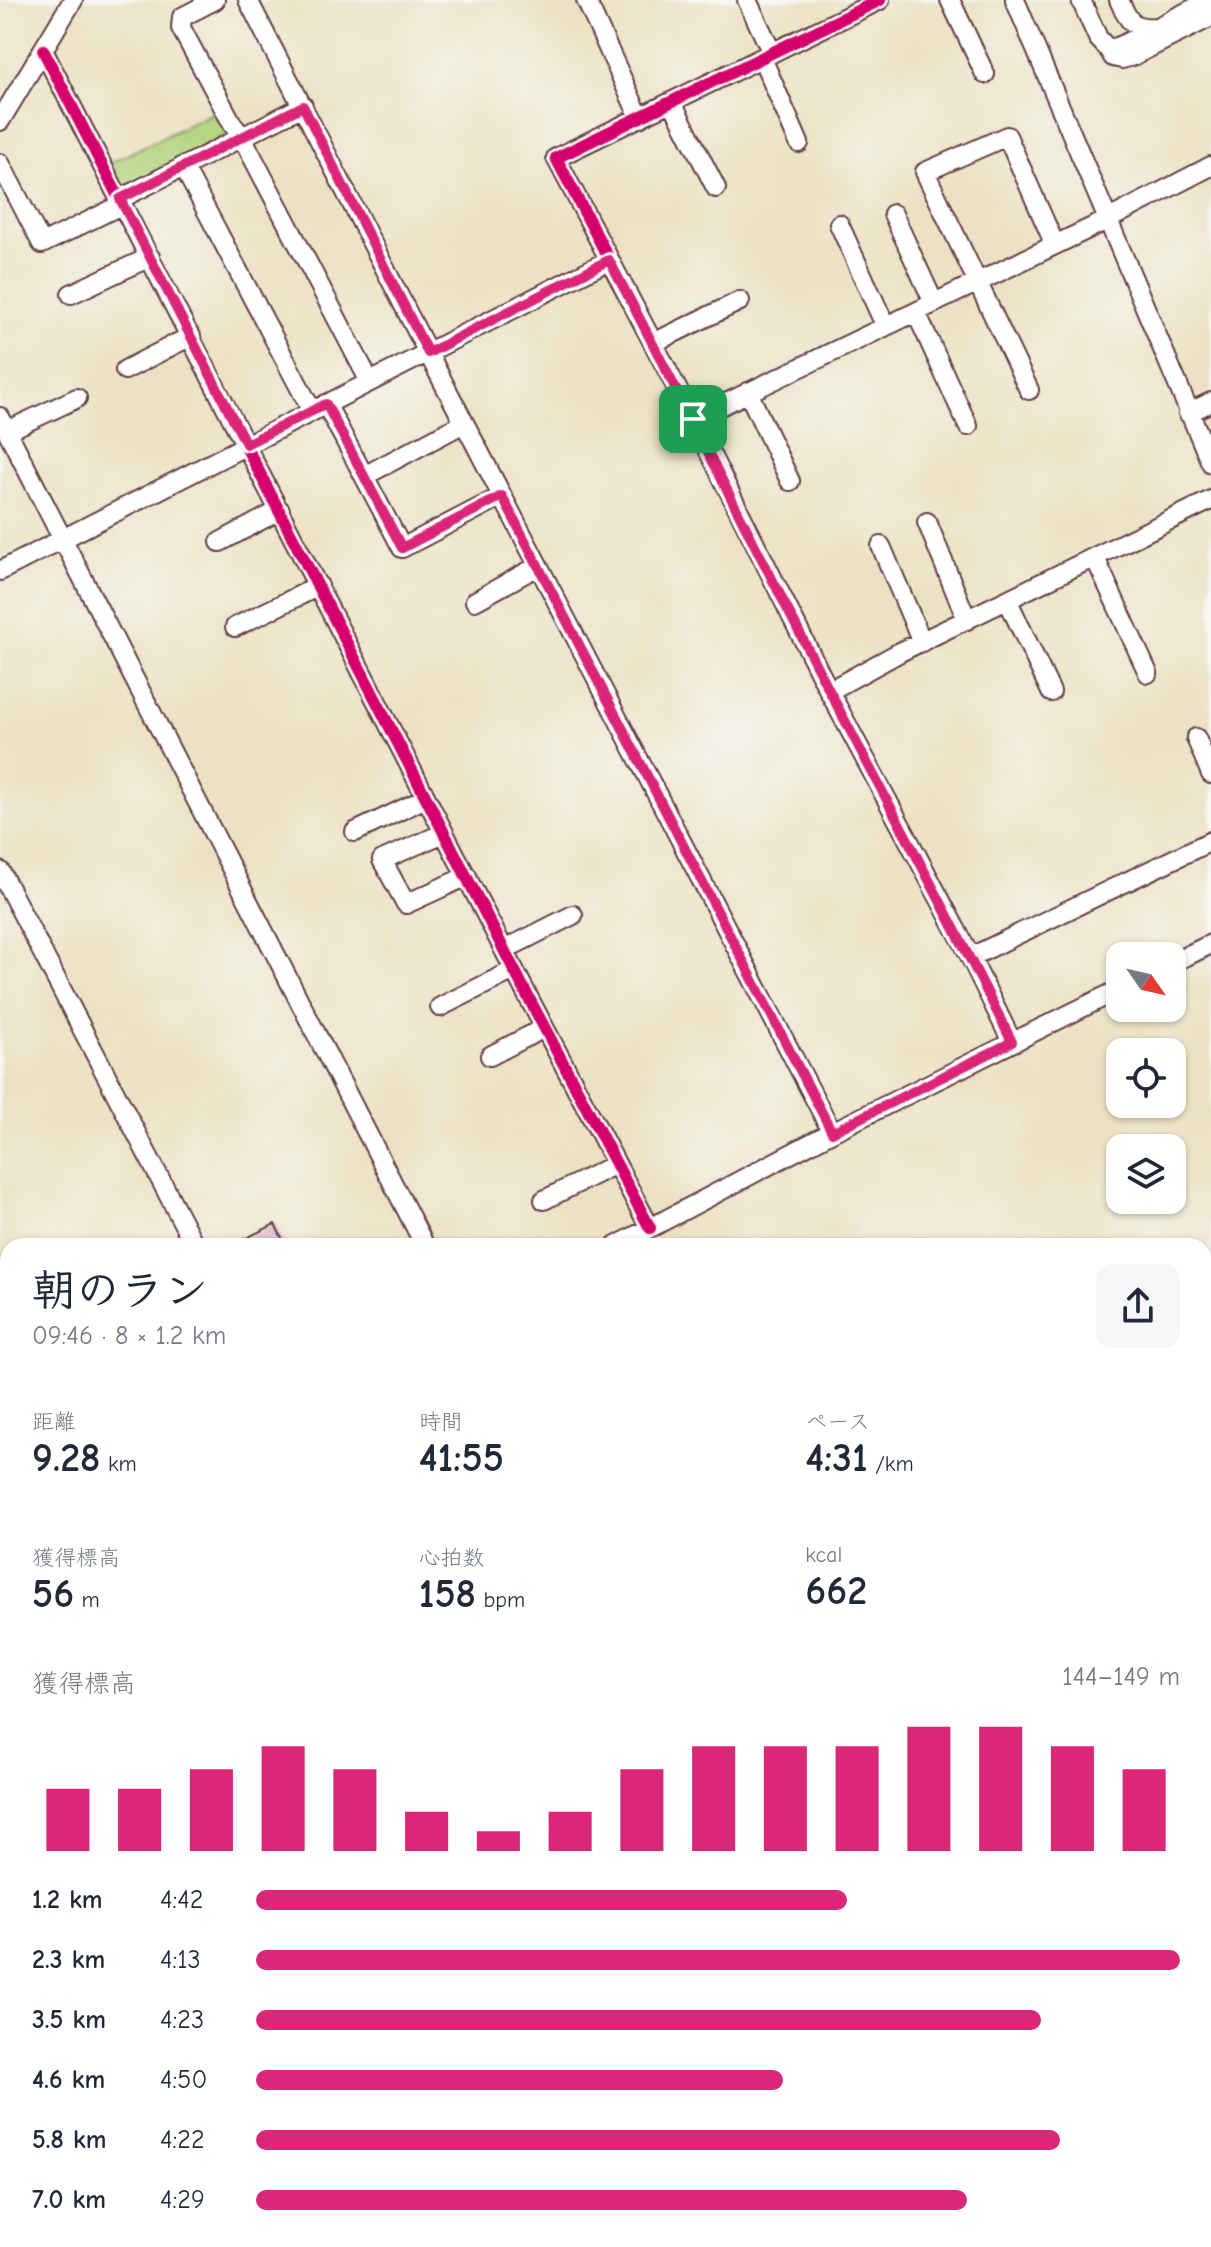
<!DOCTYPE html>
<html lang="ja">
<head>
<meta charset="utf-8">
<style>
  body { margin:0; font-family:"Comic Neue","Klee One",sans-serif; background:#f6f6f7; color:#1f2937; height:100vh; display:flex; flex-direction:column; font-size:30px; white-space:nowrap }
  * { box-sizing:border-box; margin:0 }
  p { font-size:26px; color:#747a83 }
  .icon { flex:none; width:44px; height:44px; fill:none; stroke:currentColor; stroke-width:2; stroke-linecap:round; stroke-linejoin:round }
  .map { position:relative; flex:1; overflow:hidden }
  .side { position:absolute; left:0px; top:1238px; width:1212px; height:1010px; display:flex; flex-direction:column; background:#fff; border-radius:24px 24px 0 0; box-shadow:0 2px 6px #0004 }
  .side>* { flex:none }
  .needle { width:52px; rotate:124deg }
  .fabs { position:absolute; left:1106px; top:942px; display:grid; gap:16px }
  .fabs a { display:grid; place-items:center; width:80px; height:80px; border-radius:16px; background:#fff; box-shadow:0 2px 6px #0004; font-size:40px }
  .pin { position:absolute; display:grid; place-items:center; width:68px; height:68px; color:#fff; margin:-34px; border-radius:16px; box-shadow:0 4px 12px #0006 }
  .round { display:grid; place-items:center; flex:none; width:84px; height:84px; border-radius:16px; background:#f6f6f7 }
  .summary { display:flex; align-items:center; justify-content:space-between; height:136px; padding:0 32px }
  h1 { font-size:44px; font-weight:700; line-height:60px }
  .figures { display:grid; grid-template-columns:repeat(3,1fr); gap:12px; height:136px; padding:8px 32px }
  .figures div { display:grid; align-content:center }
  .figures b { font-size:40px; font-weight:700 }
  .figures small { font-size:22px; font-weight:400 }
  .figures p { font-size:22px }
  .chart { height:224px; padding:16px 32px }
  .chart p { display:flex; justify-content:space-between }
  .chart svg { width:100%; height:144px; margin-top:8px; stroke:#db2777; stroke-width:6 }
  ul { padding:0 32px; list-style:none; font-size:26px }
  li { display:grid; grid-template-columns:128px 96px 1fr; align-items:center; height:60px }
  li i { height:20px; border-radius:10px; background:#db2777 }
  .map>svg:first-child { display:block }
  .green { fill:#b2d37b; stroke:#7e7953; stroke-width:2 }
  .building { fill:#d198bc }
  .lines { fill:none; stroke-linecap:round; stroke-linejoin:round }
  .minor-casing { stroke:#623c42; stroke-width:22 }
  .minor { stroke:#fff; stroke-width:18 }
  .rail-casing { stroke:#4a1f2b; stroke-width:8 }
  .rail { stroke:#f6f6f2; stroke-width:5; stroke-dasharray:15; stroke-linecap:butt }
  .cycleway-casing { stroke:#f6f6f2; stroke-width:17 }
  .cycleway { stroke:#d6006c; stroke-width:12 }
  .route-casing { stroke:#fff; stroke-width:16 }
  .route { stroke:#db2777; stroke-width:10 }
</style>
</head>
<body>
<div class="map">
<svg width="1211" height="2247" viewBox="0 0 1211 2247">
  <rect width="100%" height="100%" fill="#f6f6f2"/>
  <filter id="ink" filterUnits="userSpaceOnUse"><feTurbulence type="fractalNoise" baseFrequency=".0125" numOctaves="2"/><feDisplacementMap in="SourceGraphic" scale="16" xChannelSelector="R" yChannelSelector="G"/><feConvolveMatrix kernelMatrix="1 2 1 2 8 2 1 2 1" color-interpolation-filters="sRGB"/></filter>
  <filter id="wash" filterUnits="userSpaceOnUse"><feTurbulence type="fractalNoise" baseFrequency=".006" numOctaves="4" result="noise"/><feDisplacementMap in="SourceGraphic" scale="32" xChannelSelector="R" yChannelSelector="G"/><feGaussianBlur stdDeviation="1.8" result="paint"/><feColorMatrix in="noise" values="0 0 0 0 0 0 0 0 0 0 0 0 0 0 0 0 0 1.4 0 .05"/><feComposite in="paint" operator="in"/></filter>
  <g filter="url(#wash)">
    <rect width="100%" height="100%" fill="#ece2c3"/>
    <!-- green -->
    <path class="green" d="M218 110 227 127 225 136 127 188 120 184 110 163Z"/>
    <g id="blocks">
      <!-- building -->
      <path class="building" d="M275 1224 286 1246H230Z
        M8 1939V2040L0 2044V1944Z
        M1211 1995V2016L1204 2020V1999Z
        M262 2240H363L367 2247H265Z
        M369 2240H388L391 2247H373Z
        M1097 2240H1110L1113 2247H1083Z"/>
    </g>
  </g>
  <g filter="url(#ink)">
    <use href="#blocks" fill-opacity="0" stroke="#623c42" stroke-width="2"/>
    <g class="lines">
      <defs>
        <path id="minor" d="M215 0 182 17 181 28 233 125 241 135 370 382
          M248 0 428 353 832 1132
          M586 0 640 118
          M747 0 772 53
          M880 0 556 158 693 419 829 691 966 948 1012 1042
          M950 0 985 74
          M1015 0 1211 463
          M1081 0 1098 38 1109 50 1122 45 1210 0
          M1119 0C1129 21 1131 29 1156 27
          M43 50 523 987 650 1228
          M1109 50 1113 57 1122 59 1133 56 1211 17
          M762 58 799 143
          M672 102 716 188
          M0 121 73 0
          M0 163 42 244 123 204
          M183 166 312 411
          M120 199 303 106
          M893 214 934 303
          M839 224 885 325
          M71 294 150 257
          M916 312 968 426
          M653 343 740 301
          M125 370 191 336
          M1029 390 925 172 1007 136 1055 245
          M748 392 790 481
          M326 404 402 548 502 496
          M1188 413 1211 402
          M0 417 425 1246
          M693 419 1107 220 1211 166
          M7 431 77 398
          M364 476 464 423
          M927 522 967 620
          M220 542 280 510
          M881 546 922 642
          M1095 558 1148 673
          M0 571 609 260
          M475 601 538 566
          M1008 601 1051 692
          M235 627 319 586
          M829 691 900 652 1211 500
          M1196 738 1211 774
          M355 832 426 798
          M444 833 382 860 406 904 467 876
          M0 871 195 1246
          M504 950 573 915
          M971 957 1211 841
          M1172 963 1211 944
          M440 1007 514 970
          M490 1056 544 1028
          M544 1200 616 1164
          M616 1246 832 1132 1120 989
          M0 1307 8 1322
          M0 1563 8 1559
          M0 1760 8 1776
          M0 1822 8 1817
          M1204 1858 1211 1854
          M1204 1912 1211 1908
          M0 2211 8 2207
          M37 2240 42 2247
          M249 2240 253 2247
          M709 2240 713 2247
          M940 2240 944 2247
          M1166 2240 1170 2247
          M444 2247 457 2240
          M558 2247 572 2240
          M793 2247 807 2240"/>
      </defs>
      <!-- minor casing -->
      <use href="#minor" class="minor-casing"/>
      <!-- minor -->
      <use href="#minor" class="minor"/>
      <defs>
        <path id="rail" d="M1204 1877 1211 1874
          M492 2247 506 2240
          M514 2247 528 2240"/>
      </defs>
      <!-- rail casing -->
      <use href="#rail" class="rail-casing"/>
      <!-- rail -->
      <use href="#rail" class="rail"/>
      <defs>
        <path id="cycleway" d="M880 0 556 158 693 419 829 691 966 948 1012 1042
          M43 50 523 987 650 1228"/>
      </defs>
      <!-- cycleway casing -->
      <use href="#cycleway" class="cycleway-casing"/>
      <!-- cycleway -->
      <use href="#cycleway" class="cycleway"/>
    </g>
  </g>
  <g class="lines" filter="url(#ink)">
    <defs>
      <path id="route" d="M303 106 428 353 609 260C685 403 755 548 830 692 891 809 954 924 1012 1042L832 1132 502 496 402 548 326 404 246 444 120 199Z"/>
    </defs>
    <!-- route casing -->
    <use href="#route" class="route-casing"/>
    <!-- route -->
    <use href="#route" class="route"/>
  </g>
</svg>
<div class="fabs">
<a><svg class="needle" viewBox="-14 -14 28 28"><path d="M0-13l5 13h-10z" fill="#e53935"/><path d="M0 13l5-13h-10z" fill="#747a83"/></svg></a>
<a><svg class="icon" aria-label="locate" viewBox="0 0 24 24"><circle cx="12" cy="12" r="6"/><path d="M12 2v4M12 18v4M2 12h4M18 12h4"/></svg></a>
<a><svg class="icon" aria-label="layers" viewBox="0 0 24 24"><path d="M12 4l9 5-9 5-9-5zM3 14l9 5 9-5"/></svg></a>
</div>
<div class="pin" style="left:693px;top:419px;background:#1e9e55"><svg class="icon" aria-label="arrive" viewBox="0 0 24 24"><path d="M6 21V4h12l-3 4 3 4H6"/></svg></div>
<section class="side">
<div class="summary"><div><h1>朝のラン</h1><p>09:46 · 8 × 1.2 km</p></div><a class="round"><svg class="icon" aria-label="share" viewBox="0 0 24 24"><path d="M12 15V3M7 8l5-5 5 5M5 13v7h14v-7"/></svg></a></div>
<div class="figures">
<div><p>距離</p><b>9.28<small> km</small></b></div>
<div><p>時間</p><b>41:55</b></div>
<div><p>ペース</p><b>4:31<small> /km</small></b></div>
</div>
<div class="figures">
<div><p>獲得標高</p><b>56<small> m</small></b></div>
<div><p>心拍数</p><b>158<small> bpm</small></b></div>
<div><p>kcal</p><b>662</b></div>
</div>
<div class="chart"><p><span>獲得標高</span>144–149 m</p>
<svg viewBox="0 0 160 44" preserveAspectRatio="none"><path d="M5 44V25M15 44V25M25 44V19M35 44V12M45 44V19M55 44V32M65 44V38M75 44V32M85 44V19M95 44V12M105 44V12M115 44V12M125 44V6M135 44V6M145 44V12M155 44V19"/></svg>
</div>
<ul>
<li><b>1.2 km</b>4:42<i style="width:64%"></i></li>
<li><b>2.3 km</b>4:13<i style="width:100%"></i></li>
<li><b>3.5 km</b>4:23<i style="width:85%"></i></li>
<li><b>4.6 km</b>4:50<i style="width:57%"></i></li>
<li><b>5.8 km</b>4:22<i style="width:87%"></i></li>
<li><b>7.0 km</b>4:29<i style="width:77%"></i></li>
</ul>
</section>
</div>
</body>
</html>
